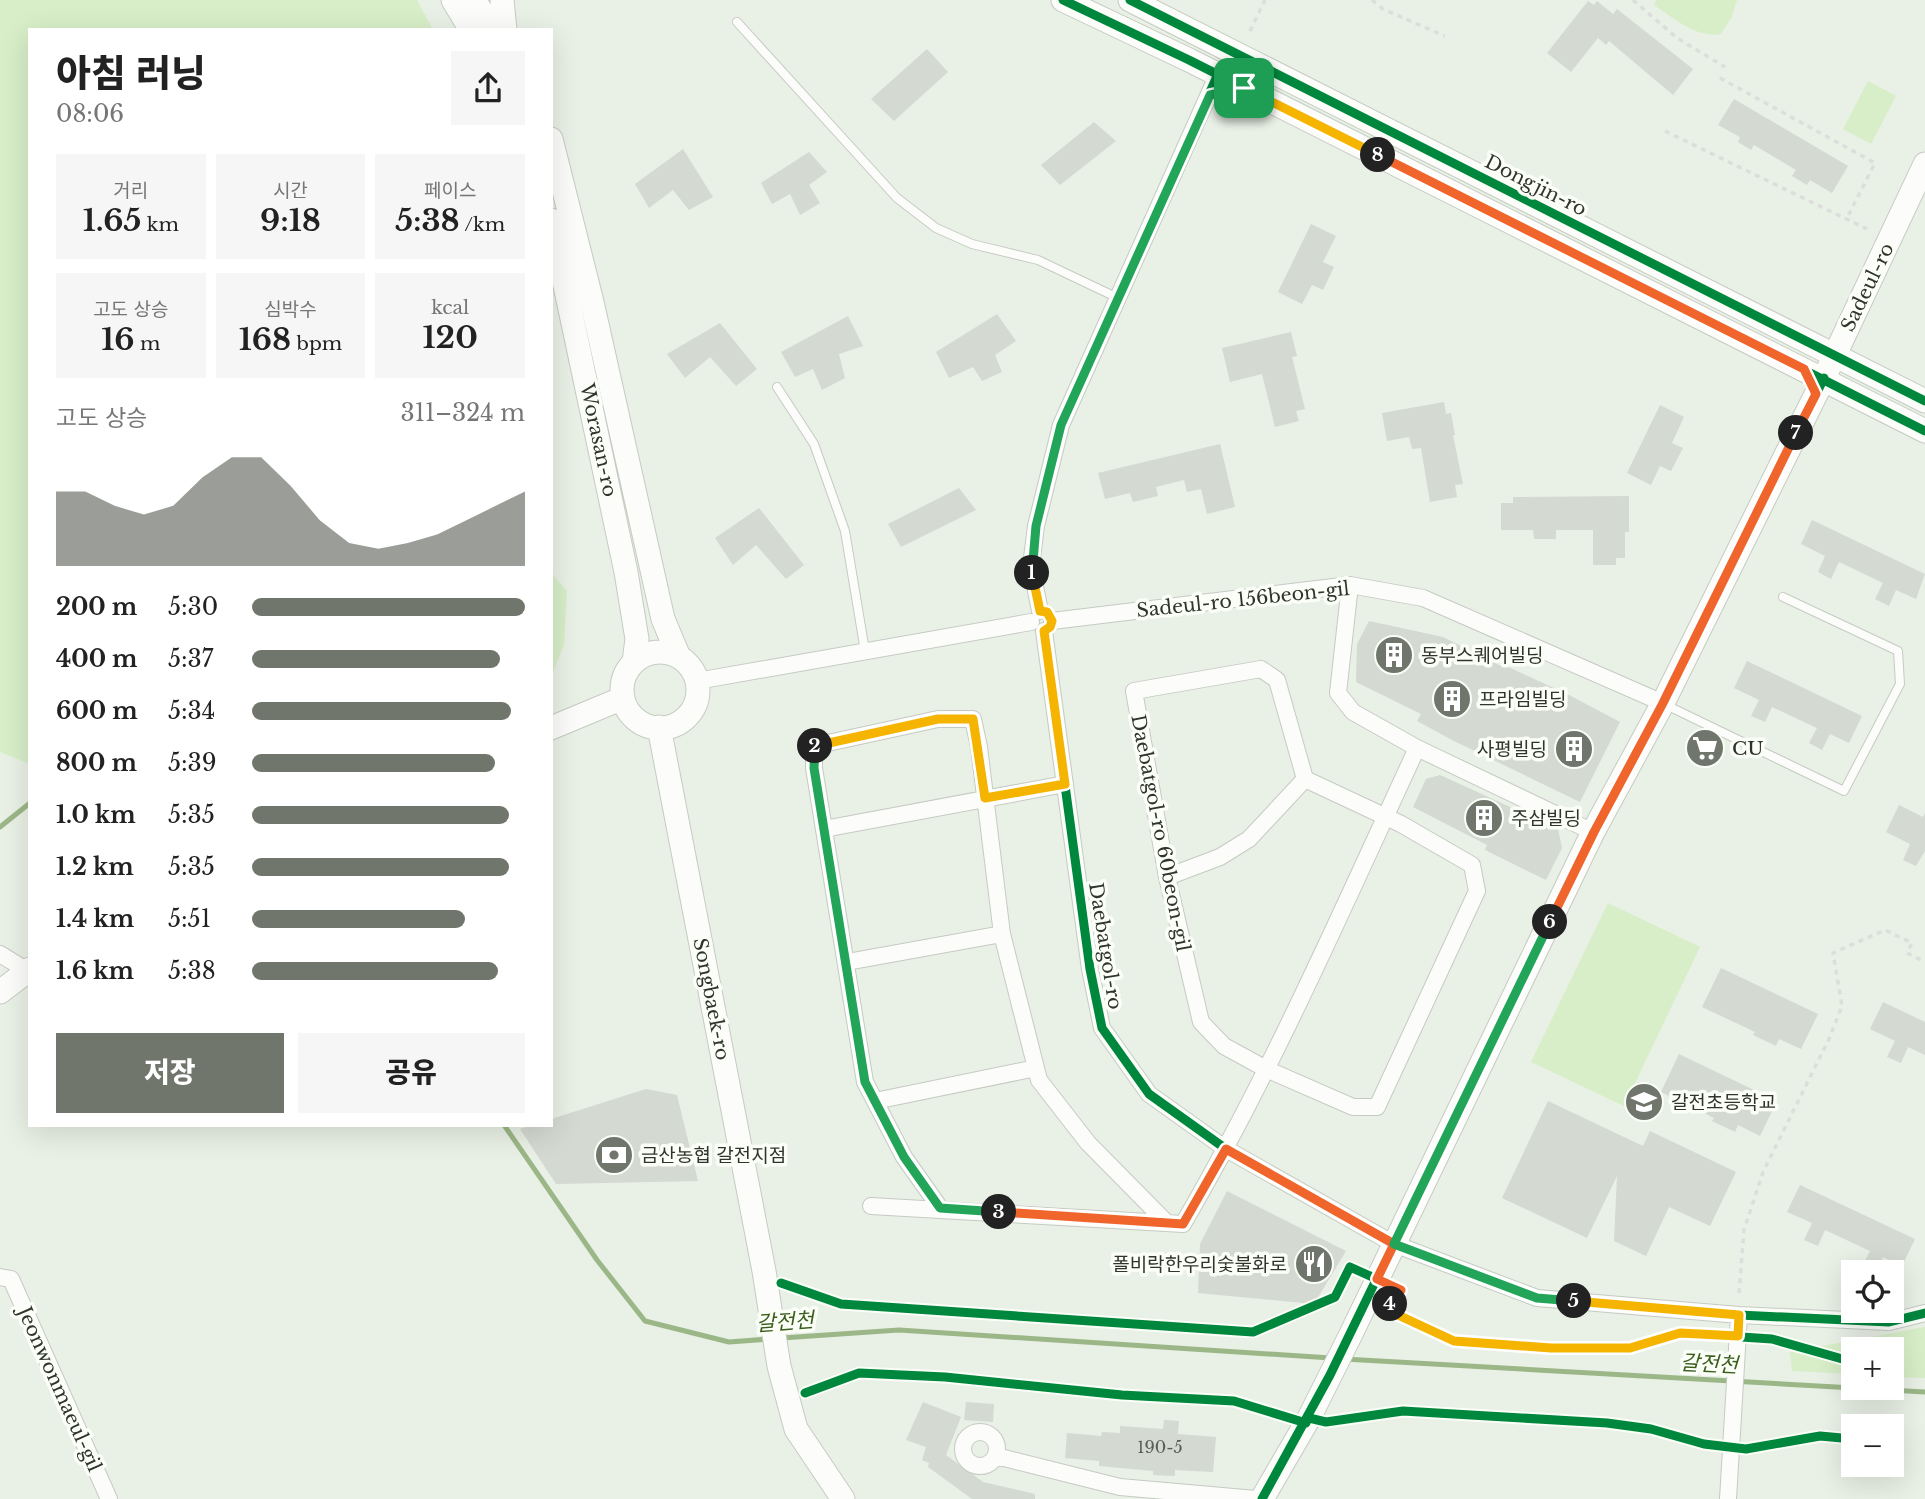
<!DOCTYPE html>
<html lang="ko">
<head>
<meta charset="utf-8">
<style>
  body { margin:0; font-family:"Libre Baskerville","Noto Sans KR",serif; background:#f6f6f6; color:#222; height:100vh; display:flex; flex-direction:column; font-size:26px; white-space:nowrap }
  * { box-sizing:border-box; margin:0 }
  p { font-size:23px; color:#767676 }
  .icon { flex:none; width:38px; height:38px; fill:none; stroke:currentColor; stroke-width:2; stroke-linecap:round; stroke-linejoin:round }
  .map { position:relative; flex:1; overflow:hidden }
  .sheet { position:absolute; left:28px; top:28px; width:525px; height:1099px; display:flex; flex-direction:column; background:#fff; border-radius:0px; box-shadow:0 7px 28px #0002 }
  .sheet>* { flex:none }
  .fabs { position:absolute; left:1841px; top:1260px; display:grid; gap:14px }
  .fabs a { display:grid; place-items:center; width:63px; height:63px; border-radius:0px; background:#fff; box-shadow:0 7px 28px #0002; font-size:35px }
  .pin { position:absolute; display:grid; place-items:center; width:60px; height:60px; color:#fff; margin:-30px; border-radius:14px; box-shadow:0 4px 10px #0006 }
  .km { position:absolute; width:35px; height:35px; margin:-18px; border-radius:50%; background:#222; color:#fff; font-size:19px; line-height:35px; text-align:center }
  .round { display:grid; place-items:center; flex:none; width:74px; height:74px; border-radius:0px; background:#f6f6f6 }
  .overview { display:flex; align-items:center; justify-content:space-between; height:119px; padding:0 28px }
  h1 { font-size:38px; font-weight:800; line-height:52px }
  .stats { display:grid; grid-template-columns:repeat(3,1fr); gap:10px; height:119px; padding:7px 28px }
  .stats div { display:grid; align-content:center; border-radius:0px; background:#f6f6f6; text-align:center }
  .stats b { font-size:30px; font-weight:800 }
  .stats small { font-size:19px; font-weight:400 }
  .stats p { font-size:19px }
  .chart { height:196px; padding:14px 28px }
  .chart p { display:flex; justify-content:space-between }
  .chart svg { width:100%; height:126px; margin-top:7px; fill:#71766d; opacity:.7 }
  .button { display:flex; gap:14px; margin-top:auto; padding:14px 28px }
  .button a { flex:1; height:80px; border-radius:0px; background:#71766d; color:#fff; font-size:28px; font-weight:800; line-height:80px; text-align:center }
  .button a+a { background:#f6f6f6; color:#222 }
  ul { padding:0 28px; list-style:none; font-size:23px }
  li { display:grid; grid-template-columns:112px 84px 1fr; align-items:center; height:52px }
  li i { height:18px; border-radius:9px; background:#71766d }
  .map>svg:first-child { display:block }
  .green { fill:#d7eec8 }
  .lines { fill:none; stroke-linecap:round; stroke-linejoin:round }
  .stream { stroke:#9bb787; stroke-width:5 }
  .building { fill:#d4d9d1 }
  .lane-casing { stroke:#c5cbc2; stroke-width:10 }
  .street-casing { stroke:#c5cbc2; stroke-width:18 }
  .secondary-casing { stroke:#c5cbc2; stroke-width:25 }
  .path { stroke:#dcdedb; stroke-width:3.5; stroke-dasharray:5 5; stroke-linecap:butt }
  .lane { stroke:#fcfdfb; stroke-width:8 }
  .street { stroke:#fcfdfb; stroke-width:16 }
  .secondary { stroke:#fcfdfb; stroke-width:23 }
  .cycleway-casing { stroke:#fafef7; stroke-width:13 }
  .cycleway { stroke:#00873e; stroke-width:9 }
  .split-1-casing { stroke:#fff; stroke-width:14 }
  .split-2-casing { stroke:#fff; stroke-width:14 }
  .split-3-casing { stroke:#fff; stroke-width:14 }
  .split-4-casing { stroke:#fff; stroke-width:14 }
  .split-5-casing { stroke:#fff; stroke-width:14 }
  .split-6-casing { stroke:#fff; stroke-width:14 }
  .split-7-casing { stroke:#fff; stroke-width:14 }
  .split-8-casing { stroke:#fff; stroke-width:14 }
  .split-9-casing { stroke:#fff; stroke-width:14 }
  .split-1 { stroke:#22a559; stroke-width:9 }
  .split-2 { stroke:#f5b400; stroke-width:9 }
  .split-3 { stroke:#22a559; stroke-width:9 }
  .split-4 { stroke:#f0652b; stroke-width:9 }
  .split-5 { stroke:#f5b400; stroke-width:9 }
  .split-6 { stroke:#22a559; stroke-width:9 }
  .split-7 { stroke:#f0652b; stroke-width:9 }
  .split-8 { stroke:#f0652b; stroke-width:9 }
  .split-9 { stroke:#f5b400; stroke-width:9 }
  .labels { text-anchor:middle; stroke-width:7; stroke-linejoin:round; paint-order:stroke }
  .number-label { font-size:16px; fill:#595d56 }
  .street-label { font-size:19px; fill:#30342d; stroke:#fafef7 }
  .poi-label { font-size:19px; fill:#30342d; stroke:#fafef7; text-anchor:start }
  .water-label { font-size:21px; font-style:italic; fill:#3a5d1b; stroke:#fafef7 }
</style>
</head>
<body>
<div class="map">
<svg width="1925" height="1499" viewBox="0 0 1925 1499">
  <rect width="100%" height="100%" fill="#e9f0e5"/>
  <!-- green -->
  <path class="green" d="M0 0H417L433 30H30V764L0 752Z
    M1656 0H1737L1731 18 1721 34C1696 38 1675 19 1654 5Z
    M1868 81 1896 96 1871 144 1843 129Z
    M551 572 567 591 564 644 551 678Z
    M1608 903 1700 947 1624 1106 1531 1062Z
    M1925 1327V1378L1892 1377V1349H1853V1374L1792 1371 1790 1352Z"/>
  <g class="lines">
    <!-- stream -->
    <path class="stream" d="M0 827 30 803
      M504 1125 597 1260 645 1321 729 1342 769 1339
      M782 1338 899 1330 1331 1358
      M1344 1359 1925 1392"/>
  </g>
  <!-- building -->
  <path class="building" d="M1588 1 1594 5 1597 1 1613 14 1617 9 1693 69 1673 95 1609 41 1606 45 1598 38 1571 72 1547 53Z
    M927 49 948 72 894 121 871 99Z
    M1734 99 1848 166 1832 193 1810 180 1807 185 1792 176 1796 170 1754 145 1751 150 1738 142 1740 137 1718 125Z
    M1094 122 1116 141 1060 185 1041 165Z
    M683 149 713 197 689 210 673 190 649 208 635 184Z
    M809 152 827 172 809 185 820 203 800 215 790 194 772 204 761 183Z
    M1311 224 1336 236 1323 262 1334 267 1323 290 1312 285 1302 304 1278 292Z
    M997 314 1016 341 995 355 1002 372 982 381 973 367 949 378 936 352Z
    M848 316 863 346 839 354 845 378 822 390 813 369 795 377 781 352Z
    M720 323 757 369 736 386 710 357 685 378 667 354Z
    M1291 332 1297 356 1292 357 1305 409 1296 411 1299 421 1275 427 1262 374 1230 382 1222 348Z
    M1444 402 1446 414 1451 413 1455 435H1453L1463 484 1455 485 1457 497 1430 502 1421 448 1412 449 1409 437 1387 441 1382 413Z
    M1660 405 1684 417 1672 443 1683 448 1671 471 1660 466 1651 485 1627 473Z
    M1220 444 1235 507 1207 514 1201 489 1187 492 1184 480 1156 487 1158 496 1133 502 1130 493 1105 499 1098 473Z
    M959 488 976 510 901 547 888 524Z
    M1629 496V532H1625V558H1616V565H1593V530H1556V539H1534L1533 530H1501V503H1513V497Z
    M759 508 804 565 786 579 756 545 733 565 715 538Z
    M1812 520 1925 574 1916 599 1896 590 1889 606 1875 599 1883 583 1839 562 1831 579 1818 572 1825 556 1801 544Z
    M1369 621 1443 637 1503 667 1504 665 1569 695 1620 722 1580 802 1454 741 1417 721 1421 714 1356 682 1357 644Z
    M1747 661 1862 716 1849 743 1830 734 1822 750 1809 743 1817 728 1772 707 1765 722 1751 716 1759 700 1734 688Z
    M1440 775 1558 829 1562 848 1546 880 1485 850 1487 845 1413 807 1426 779Z
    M1899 805 1923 817 1925 813V851L1916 866 1903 860 1910 844 1886 832Z
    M1721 968 1818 1014 1801 1049 1779 1039 1776 1046 1753 1035 1755 1032 1702 1007Z
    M1883 1002 1925 1022V1055L1908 1047 1901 1063 1887 1057 1895 1041 1870 1029Z
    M1679 1054 1777 1101 1760 1136 1738 1125 1735 1132 1712 1121 1714 1118 1661 1092Z
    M646 1089 677 1095 698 1181 556 1184 520 1129 532 1125H551V1119Z
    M1548 1101 1643 1146 1650 1131 1736 1172 1710 1226 1669 1207 1646 1256 1614 1241 1617 1176 1587 1238 1502 1198Z
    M1800 1185 1915 1239 1902 1266 1883 1257 1876 1272 1862 1266 1870 1251 1825 1230 1818 1246 1804 1240 1812 1223 1787 1212Z
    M1227 1191 1346 1251 1314 1304 1198 1293 1200 1244Z
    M923 1402 961 1417 946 1455 983 1482 1035 1494V1499H972L928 1467 929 1463 922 1460 926 1447 906 1440Z
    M966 1402 994 1404 993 1422 964 1420Z
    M1164 1420 1179 1421 1178 1434 1216 1437 1213 1472 1175 1470V1476L1153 1475V1471L1099 1466V1461L1065 1458 1067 1433 1101 1436 1102 1432 1120 1433V1426L1163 1429Z"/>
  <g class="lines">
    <defs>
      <path id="lane" d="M737 22 897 198 936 228 972 244 1038 260 1118 298
        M777 387 814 444 845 531 865 651
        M1666 705 1844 791 1900 684 1898 651 1783 597"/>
      <path id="street" d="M1350 585 1338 693 1353 712 1417 748 1593 832
        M1040 611 1031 566 1036 526 1061 425 1218 74
        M1052 621 1350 585 1423 598 1663 703
        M1044 631 1090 969 1102 1028 1149 1094 1226 1149 1394 1244 1537 1298 1739 1315 1889 1322 1925 1313
        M1261 669 1277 680 1305 779 1401 824 1472 865 1477 891 1377 1107H1353L1266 1069 1224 1046 1201 1022 1167 877 1134 691Z
        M697 681 1031 622
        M824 829 1065 784
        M1167 877 1220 857 1249 839 1305 779
        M0 954 26 970
        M847 962 1002 934
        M875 1101 1036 1068
        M871 1206 1183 1224C1272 1071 1343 908 1417 748
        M940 1208 904 1157 865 1082 814 768V746L938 719H973L979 747 1002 934 1039 1080 1088 1143 1167 1223
        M0 1277 11 1279 109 1499
        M963 1449a17 17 0 1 1 34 0a17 17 0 1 1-34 0Z
        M996 1456 1120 1487 1256 1499
        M1728 1499 1739 1315"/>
      <path id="secondary" d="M453 0 471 30
        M474 0 494 30
        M502 0 505 30
        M1063 0 1189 60 1925 431
        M1130 0 1925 401
        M551 139 592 302 663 619 679 657
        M551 220 626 572 637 639 634 662
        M622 690a38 38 0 1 1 76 0a38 38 0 1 1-76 0Z
        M659 727 764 1271 779 1366 796 1429 843 1499
        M551 728 623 698
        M0 992 30 969
        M1262 1499 1309 1418 1351 1334 1593 832 1663 703 1824 378 1925 164"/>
    </defs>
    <!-- lane casing -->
    <use href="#lane" class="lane-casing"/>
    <!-- street casing -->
    <use href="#street" class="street-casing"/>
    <!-- secondary casing -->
    <use href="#secondary" class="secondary-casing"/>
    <!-- path -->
    <path class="path" d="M1372 0 1383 9 1445 36
      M1633 0 1677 38 1725 67
      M1250 31 1265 0
      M1720 78 1875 163 1847 218
      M1665 131 1867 229
      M1739 1293 1744 1230 1763 1172 1829 1039 1842 1006 1833 953 1885 930 1912 943 1907 953 1925 962"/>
    <!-- lane -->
    <use href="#lane" class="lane"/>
    <!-- street -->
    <use href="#street" class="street"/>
    <!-- secondary -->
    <use href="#secondary" class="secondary"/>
    <defs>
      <path id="cycleway" d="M1063 0 1189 60 1925 431
        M1130 0 1925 401
        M1040 611 1031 566 1036 526 1061 425 1218 74
        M1044 631 1090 969 1102 1028 1149 1094 1226 1149 1394 1244 1537 1298 1739 1315 1889 1322 1925 1313
        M781 1283 841 1304 1253 1332 1335 1297 1350 1267 1401 1290 1389 1302 1399 1315 1454 1341 1551 1348H1630L1680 1333 1772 1339 1853 1362
        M805 1393 859 1373 945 1377 1122 1395 1234 1401 1306 1423
        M1309 1418 1326 1422 1403 1411 1607 1423 1651 1429 1704 1444 1746 1449 1820 1436 1853 1439
        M1262 1499 1330 1375 1593 832 1663 703 1824 378"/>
    </defs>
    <!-- cycleway casing -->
    <use href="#cycleway" class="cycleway-casing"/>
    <!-- cycleway -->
    <use href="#cycleway" class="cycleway"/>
  </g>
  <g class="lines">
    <defs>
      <path id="split-1" d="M1032 573 1036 526 1061 425 1210 95 1244 88"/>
      <path id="split-2" d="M815 746 938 719H973L985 798 1065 784 1044 631 1050 627 1052 621 1047 612 1040 611 1032 573"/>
      <path id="split-3" d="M815 746 814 768 865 1082 904 1157 940 1208 999 1212"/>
      <path id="split-4" d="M999 1212 1183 1224 1226 1149 1394 1244 1377 1279 1401 1290 1389 1302 1390 1304"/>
      <path id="split-5" d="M1390 1304 1398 1315 1454 1341 1551 1348H1630L1680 1333 1738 1336 1739 1315 1574 1301"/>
      <path id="split-6" d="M1550 922 1394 1244 1537 1298 1574 1301"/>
      <path id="split-7" d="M1550 922 1594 832 1663 703 1796 433"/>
      <path id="split-8" d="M1378 155 1804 369 1816 394 1796 433"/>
      <path id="split-9" d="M1244 88 1378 155"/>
    </defs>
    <!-- split-1 casing -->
    <use href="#split-1" class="split-1-casing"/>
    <!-- split-2 casing -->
    <use href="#split-2" class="split-2-casing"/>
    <!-- split-3 casing -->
    <use href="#split-3" class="split-3-casing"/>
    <!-- split-4 casing -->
    <use href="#split-4" class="split-4-casing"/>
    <!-- split-5 casing -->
    <use href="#split-5" class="split-5-casing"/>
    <!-- split-6 casing -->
    <use href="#split-6" class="split-6-casing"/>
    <!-- split-7 casing -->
    <use href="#split-7" class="split-7-casing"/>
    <!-- split-8 casing -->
    <use href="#split-8" class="split-8-casing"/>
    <!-- split-9 casing -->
    <use href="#split-9" class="split-9-casing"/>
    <!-- split-1 -->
    <use href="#split-1" class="split-1"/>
    <!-- split-2 -->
    <use href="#split-2" class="split-2"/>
    <!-- split-3 -->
    <use href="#split-3" class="split-3"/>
    <!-- split-4 -->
    <use href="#split-4" class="split-4"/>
    <!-- split-5 -->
    <use href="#split-5" class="split-5"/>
    <!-- split-6 -->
    <use href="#split-6" class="split-6"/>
    <!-- split-7 -->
    <use href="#split-7" class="split-7"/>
    <!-- split-8 -->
    <use href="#split-8" class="split-8"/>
    <!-- split-9 -->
    <use href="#split-9" class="split-9"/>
  </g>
  <!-- icons -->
  <defs>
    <symbol id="building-disc" viewBox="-11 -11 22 22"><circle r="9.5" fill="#71766d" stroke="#fafef7"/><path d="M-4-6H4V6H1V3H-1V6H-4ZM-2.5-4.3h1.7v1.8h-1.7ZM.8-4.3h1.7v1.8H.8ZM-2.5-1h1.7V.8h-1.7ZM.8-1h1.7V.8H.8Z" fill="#fff"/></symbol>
    <symbol id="supermarket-disc" viewBox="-11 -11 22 22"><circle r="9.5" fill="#71766d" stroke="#fafef7"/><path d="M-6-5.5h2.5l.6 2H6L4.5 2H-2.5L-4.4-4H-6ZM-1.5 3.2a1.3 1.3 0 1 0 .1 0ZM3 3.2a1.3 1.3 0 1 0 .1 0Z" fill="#fff"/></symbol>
    <symbol id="school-disc" viewBox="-11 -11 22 22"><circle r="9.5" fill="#71766d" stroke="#fafef7"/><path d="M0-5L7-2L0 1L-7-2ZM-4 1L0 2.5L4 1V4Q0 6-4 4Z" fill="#fff"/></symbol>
    <symbol id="bank-disc" viewBox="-11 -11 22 22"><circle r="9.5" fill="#71766d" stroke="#fafef7"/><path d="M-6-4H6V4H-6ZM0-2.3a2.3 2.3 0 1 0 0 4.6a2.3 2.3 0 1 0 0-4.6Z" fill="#fff"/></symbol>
    <symbol id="restaurant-disc" viewBox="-11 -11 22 22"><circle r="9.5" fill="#71766d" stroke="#fafef7"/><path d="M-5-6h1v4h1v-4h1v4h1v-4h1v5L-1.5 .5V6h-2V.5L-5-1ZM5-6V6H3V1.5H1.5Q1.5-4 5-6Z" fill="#fff"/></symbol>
  </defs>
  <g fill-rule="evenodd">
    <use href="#building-disc" x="1372" y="633" width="44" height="44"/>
    <use href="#building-disc" x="1430" y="677" width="44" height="44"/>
    <use href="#supermarket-disc" x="1683" y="726" width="44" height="44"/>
    <use href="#building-disc" x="1552" y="727" width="44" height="44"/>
    <use href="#building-disc" x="1462" y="796" width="44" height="44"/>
    <use href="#school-disc" x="1622" y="1080" width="44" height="44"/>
    <use href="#bank-disc" x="592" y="1133" width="44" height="44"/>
    <use href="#restaurant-disc" x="1292" y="1242" width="44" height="44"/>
  </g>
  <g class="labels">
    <!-- number labels -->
    <g class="number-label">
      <text x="1160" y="1453">190-5</text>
    </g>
    <!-- street labels -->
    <g class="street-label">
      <text transform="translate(1536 185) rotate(27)" y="7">Dongjin-ro</text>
      <text transform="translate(1867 287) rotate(-64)" y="7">Sadeul-ro</text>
      <text transform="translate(599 440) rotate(78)" y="7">Worasan-ro</text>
      <text transform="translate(1243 599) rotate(-6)" y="7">Sadeul-ro 156beon-gil</text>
      <text transform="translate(1161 833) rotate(79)" y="7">Daebatgol-ro 60beon-gil</text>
      <text transform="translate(1106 946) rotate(81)" y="7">Daebatgol-ro</text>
      <text transform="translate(712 999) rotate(79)" y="7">Songbaek-ro</text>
      <text transform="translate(60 1389) rotate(66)" y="7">Jeonwonmaeul-gil</text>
    </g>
    <!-- poi labels -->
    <g class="poi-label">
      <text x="1421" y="662">동부스퀘어빌딩</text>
      <text x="1479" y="706">프라임빌딩</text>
      <text x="1732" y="755">CU</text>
      <text x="1547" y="756" text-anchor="end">사평빌딩</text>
      <text x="1511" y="825">주삼빌딩</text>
      <text x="1671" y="1109">갈전초등학교</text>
      <text x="641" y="1162">금산농협 갈전지점</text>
      <text x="1287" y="1271" text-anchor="end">폴비락한우리숯불화로</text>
    </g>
    <!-- water labels -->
    <g class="water-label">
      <text transform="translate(785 1322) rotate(-4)" y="7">갈전천</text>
      <text transform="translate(1709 1364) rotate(3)" y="7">갈전천</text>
    </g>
  </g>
</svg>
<div class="fabs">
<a><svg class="icon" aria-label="locate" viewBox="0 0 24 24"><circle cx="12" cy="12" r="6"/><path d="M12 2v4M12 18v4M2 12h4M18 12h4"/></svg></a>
<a>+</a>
<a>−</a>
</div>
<div class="pin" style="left:1244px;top:88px;background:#1e9e55"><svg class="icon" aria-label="arrive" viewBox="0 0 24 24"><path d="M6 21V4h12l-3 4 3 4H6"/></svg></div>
<b class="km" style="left:1032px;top:573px">1</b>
<b class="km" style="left:815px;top:746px">2</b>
<b class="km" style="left:999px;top:1212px">3</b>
<b class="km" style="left:1390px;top:1304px">4</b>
<b class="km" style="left:1574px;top:1301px">5</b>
<b class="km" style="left:1550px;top:922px">6</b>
<b class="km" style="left:1796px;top:433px">7</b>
<b class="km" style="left:1378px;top:155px">8</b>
<section class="sheet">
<div class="overview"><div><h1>아침 러닝</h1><p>08:06</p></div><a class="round"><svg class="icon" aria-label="share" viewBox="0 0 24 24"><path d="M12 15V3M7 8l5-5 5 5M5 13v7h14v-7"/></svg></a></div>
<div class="stats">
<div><p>거리</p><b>1.65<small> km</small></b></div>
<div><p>시간</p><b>9:18</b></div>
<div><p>페이스</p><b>5:38<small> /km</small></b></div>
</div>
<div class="stats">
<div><p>고도 상승</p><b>16<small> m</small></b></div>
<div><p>심박수</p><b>168<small> bpm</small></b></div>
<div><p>kcal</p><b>120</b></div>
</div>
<div class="chart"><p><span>고도 상승</span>311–324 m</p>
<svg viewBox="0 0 160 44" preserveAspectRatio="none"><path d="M0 44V18L10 18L20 23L30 26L40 23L50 13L60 6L70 6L80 16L90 28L100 36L110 38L120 36L130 33L140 28L150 23L160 18V44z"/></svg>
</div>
<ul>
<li><b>200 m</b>5:30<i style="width:100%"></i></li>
<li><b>400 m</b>5:37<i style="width:91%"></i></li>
<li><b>600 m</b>5:34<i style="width:95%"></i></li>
<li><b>800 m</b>5:39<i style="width:89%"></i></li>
<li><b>1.0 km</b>5:35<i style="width:94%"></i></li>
<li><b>1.2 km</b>5:35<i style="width:94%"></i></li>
<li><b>1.4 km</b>5:51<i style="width:78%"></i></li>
<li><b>1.6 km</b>5:38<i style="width:90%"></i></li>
</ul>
<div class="button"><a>저장</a><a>공유</a></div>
</section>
</div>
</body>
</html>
